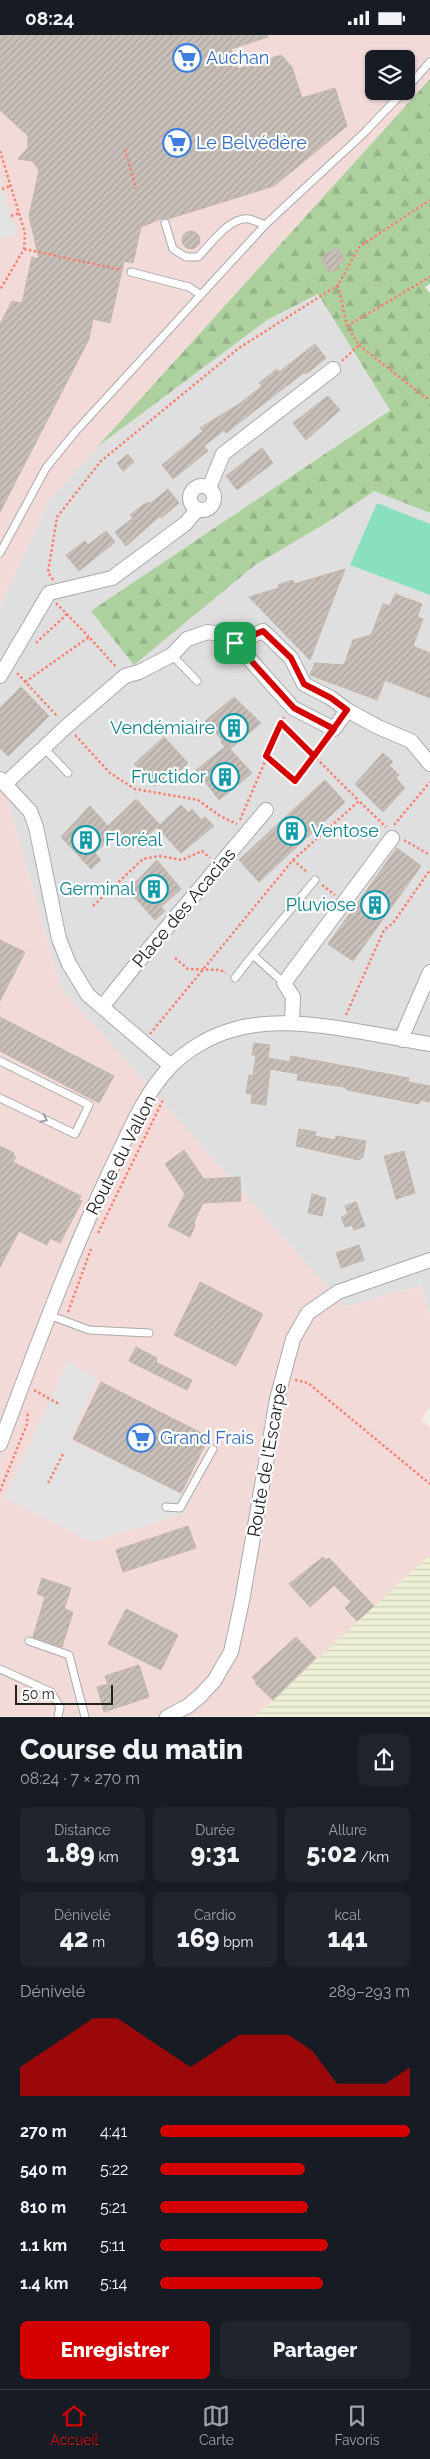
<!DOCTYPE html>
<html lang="fr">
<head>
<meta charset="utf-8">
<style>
  body { margin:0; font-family:Raleway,sans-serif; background:#20242c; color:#f1f3f6; height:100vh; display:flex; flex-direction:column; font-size:19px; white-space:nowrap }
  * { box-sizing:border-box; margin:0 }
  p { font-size:16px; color:#9ea1a6 }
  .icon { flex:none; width:28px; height:28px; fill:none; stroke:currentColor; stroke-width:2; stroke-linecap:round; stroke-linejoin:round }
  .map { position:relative; height:1682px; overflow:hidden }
  .panel { display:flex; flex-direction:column; background:#171b24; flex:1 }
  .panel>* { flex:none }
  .buttons { position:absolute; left:365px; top:15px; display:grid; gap:10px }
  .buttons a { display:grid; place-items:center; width:50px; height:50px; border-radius:8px; background:#171b24; box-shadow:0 1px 4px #0004; font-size:25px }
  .scale { position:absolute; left:15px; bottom:12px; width:98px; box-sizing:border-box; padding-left:5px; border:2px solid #222; border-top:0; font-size:14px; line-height:18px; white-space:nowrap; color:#222; -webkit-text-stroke:4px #fff; paint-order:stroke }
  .pin { position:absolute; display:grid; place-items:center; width:42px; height:42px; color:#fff; margin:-21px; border-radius:10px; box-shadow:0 2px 8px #0006 }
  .round { display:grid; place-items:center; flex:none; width:52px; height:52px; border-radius:8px; background:#20242c }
  .summary { display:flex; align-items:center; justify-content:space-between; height:85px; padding:0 20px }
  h1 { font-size:28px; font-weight:800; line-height:38px }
  .figures { display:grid; grid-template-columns:repeat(3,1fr); gap:8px; height:85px; padding:5px 20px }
  .figures div { display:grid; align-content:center; border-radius:8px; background:#20242c; text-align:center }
  .figures b { font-size:25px; font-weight:800 }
  .figures small { font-size:14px; font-weight:400 }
  .figures p { font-size:14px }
  .chart { height:140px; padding:10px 20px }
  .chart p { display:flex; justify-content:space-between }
  .chart svg { width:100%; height:90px; margin-top:5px; fill:#d40000; opacity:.7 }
  .action { display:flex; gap:10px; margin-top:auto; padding:10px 20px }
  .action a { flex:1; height:58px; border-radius:8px; background:#d40000; color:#fff; font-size:20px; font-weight:800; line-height:58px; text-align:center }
  .action a+a { background:#20242c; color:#f1f3f6 }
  ul { padding:0 20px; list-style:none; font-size:16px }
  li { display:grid; grid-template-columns:80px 60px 1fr; align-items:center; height:38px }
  li i { height:12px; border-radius:6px; background:#d40000 }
  .status { display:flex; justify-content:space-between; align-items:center; height:35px; padding:0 25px; background:#171b24; direction:ltr }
  .status svg { height:14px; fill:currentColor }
  .dock { display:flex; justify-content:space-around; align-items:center; height:70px; border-top:1px solid #363941; background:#171b24; font-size:14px; color:#9ea1a6 }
  .dock a { display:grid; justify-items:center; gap:2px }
  .dock .current { color:#d40000 }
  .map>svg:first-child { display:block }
  .residential { fill:#e0dfdf }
  .commercial { fill:#f2dad9; fill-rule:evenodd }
  .farmland { fill:url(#farmland-rules) }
  .forest { fill:url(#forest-firs) }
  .pitch { fill:#88e0be }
  .parking { fill:#e2e2e2 }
  .building { fill:url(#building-hatch); stroke:#c4b6ab }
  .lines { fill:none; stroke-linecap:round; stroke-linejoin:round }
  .service-casing { stroke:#a9a9a9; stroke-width:9 }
  .minor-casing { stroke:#a9a9a9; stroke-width:16 }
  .path { stroke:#fa8072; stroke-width:2.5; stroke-dasharray:2.5 2.5; stroke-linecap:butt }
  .service { stroke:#fff; stroke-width:7 }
  .minor { stroke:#fff; stroke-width:14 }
  .oneway { stroke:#9c9c9c }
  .route-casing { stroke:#fff; stroke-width:10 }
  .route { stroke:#d40000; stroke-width:6 }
  .labels { text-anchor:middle; stroke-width:4.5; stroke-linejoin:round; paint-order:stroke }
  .shop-label { font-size:18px; fill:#366cbe; stroke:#fff; text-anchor:start }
  .culture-label { font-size:18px; fill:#0d838f; stroke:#fff; text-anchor:end }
  .street-label { font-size:18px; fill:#222; stroke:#fff }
</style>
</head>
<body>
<div class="status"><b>08:24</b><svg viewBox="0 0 49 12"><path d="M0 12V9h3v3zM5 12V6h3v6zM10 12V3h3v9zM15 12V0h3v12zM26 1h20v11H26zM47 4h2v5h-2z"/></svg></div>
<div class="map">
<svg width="430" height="1682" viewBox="0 0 430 1682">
  <defs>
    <pattern id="farmland-rules" width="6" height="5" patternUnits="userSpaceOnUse" patternTransform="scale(1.25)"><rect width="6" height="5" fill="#eef0d5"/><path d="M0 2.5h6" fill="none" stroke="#ccceb7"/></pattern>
    <pattern id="forest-firs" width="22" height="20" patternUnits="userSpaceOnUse" patternTransform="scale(1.25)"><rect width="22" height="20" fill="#add19e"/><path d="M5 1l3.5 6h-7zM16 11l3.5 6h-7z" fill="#95b388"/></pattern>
    <pattern id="building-hatch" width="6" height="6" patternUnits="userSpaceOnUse" patternTransform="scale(1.25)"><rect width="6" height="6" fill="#c7bfb8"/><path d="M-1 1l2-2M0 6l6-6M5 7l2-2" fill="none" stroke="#aba49e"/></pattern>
  </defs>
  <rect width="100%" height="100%" fill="#f2efe9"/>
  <!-- residential -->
  <path class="residential" d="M318 259 390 374 92 577 214 562 255 530 328 487 374 456 430 478V1279L421 1250 345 1272 61 953 0 737V572L49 465 97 412 267 285Z"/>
  <!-- commercial -->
  <path class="commercial" d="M0 0H430V44L49 465 0 572ZM374 24H406V56H374Z
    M0 737 61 953 345 1272 421 1250 430 1279V1372L421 1385 430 1393V1520L256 1681H0Z"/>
  <!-- farmland -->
  <path class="farmland" d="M430 1520V1681H256Z"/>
  <!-- forest -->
  <path class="forest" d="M430 44V249L425 252 430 258V478L374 456 328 487 255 530 134 630 91 576 390 375 318 259 267 285 97 412Z"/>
  <!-- pitch -->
  <path class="pitch" d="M377 468 430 489V560L350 530Z"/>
  <!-- parking -->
  <path class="parking" d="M0 146 17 199 0 204Z
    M68 1326 97 1345 70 1405 192 1463 184 1478 92 1507 5 1463Z"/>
  <!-- building -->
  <path class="building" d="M0 0H267L268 2 231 14 238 34 281 20 292 32 302 63 335 53 347 91 274 151 168 184 163 183 141 192 133 228 124 226 110 288 93 284 89 304 0 477V289L12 266 22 268 32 222 39 224 29 181 39 135 32 126 18 124 28 113V101L0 75Z
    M182 205a9 9 0 1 1 18 0a9 9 0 1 1-18 0Z
    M337 212 345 225 337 230 339 233 330 238 321 223Z
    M315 309 326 323 309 337 302 339 226 398 224 395 204 411 208 416 173 444 162 430 203 396 200 393 239 369 262 351 259 348 277 334 279 337Z
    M328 361 340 375 306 405 293 388Z
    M262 413 273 428 237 455 226 441Z
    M128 419 134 427 123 436 117 428Z
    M168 454 179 468 161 483 160 481 126 511 115 497 133 483 130 480 143 470 149 467 150 469Z
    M106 496 115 507 79 536 66 520 85 506 88 510Z
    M345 534 310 625 249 562 279 553 278 550 293 545 294 549Z
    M395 559 422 569 417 582 423 584 413 611 430 618V663L385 645 377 665 310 640 315 628 344 630 353 605 371 600 383 569 390 571Z
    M21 652 49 681 8 721 0 713V673Z
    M234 662 261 688 230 714 252 738 219 765 196 735 225 712 221 707 223 706 205 686Z
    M164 702 188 728 168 746 165 743 155 751 134 729Z
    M383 718 393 727 389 730 399 740 396 743 405 753 383 777 355 749Z
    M325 745 345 767 259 847 239 825Z
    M136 764 160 790 181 770 189 778 192 774 201 785 205 782 214 791 181 818 157 792 140 808 137 805 128 814 115 799 95 818 101 825 91 834 61 802 90 771 108 791Z
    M397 813 421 831 353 926 328 909Z
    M157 825 181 854 161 872 165 876 155 885 128 855Z
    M0 905 25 917 0 966Z
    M0 982 114 1041 99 1068 0 1016Z
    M254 1008 270 1010 268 1023 290 1027 291 1021 409 1043 408 1047 430 1051 429 1067 420 1065 419 1069 347 1055 344 1052 297 1045 298 1039 270 1034 266 1070 251 1068 252 1059 246 1058 249 1040 253 1041 256 1020H252Z
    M299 1094 316 1097 315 1101 335 1105 336 1101 366 1106 363 1122 359 1125 296 1111Z
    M0 1111 14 1118 13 1121 16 1122 13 1127 81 1161 79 1165 82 1166 60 1208 50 1203 47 1210 19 1196 0 1232Z
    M184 1115 204 1144 240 1142 241 1166 203 1168 194 1187 195 1191 190 1202 168 1191 185 1159 165 1129Z
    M404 1116 415 1158 396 1164 384 1121Z
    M312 1159 326 1163 322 1181 308 1178Z
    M356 1167 365 1191 354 1195 352 1190 345 1192 341 1182 348 1179 345 1171Z
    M359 1210 364 1225 341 1233 336 1218Z
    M200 1247 263 1279 236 1331 174 1300Z
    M136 1312 157 1323 156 1327 192 1345 187 1355 129 1326Z
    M101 1347 209 1402 181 1458 73 1404Z
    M188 1491 196 1513 123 1537 116 1515Z
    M323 1522 326 1525 329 1523 374 1571 357 1586 345 1573 351 1567 334 1550 310 1572 289 1549Z
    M42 1543 71 1553 64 1574 73 1577 62 1612 33 1602 45 1562 37 1559Z
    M126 1574 178 1600 161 1635 108 1609Z
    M296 1602 316 1623 273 1665 255 1648H257L252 1642Z
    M139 1630 149 1662 104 1677 97 1652 108 1649 105 1641Z"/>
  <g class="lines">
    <defs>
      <path id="service" d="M406 54 430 27
        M165 188 173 214 186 222H198C210 210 230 181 249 184 254 185 260 188 265 190
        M131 237 189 252 201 260
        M0 518 46 433 76 396 265 190 364 98 404 56
        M172 620 197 646
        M44 713 68 738
        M253 920 315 845
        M235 943 253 920 284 948
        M0 1026 89 1070 75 1099 0 1063
        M49 1280 89 1295 149 1298
        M166 1472 180 1473 213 1414
        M29 1606 69 1620 85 1682
        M0 1634 51 1657 60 1672 58 1682"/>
      <path id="minor" d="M190 463a12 12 0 1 1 24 0a12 12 0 1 1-24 0Z
        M209 453 223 419 333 334
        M235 608 263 596 291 623 304 649 331 663 347 675
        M0 641 49 558 112 543 185 489 197 475
        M0 744 30 776 36 792 59 904 69 929 88 960 171 1031
        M5 749 67 691 125 641 139 637 172 620 187 604 208 597 229 601 293 673 334 694 347 675 378 692 411 706 430 729
        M102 972 142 922 266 775
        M292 988 293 962 284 948 392 803
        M403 1005 404 997 430 937
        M0 1409C35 1316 69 1223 112 1132 129 1098 143 1060 171 1031 187 1015 210 1001 232 995 289 977 371 1000 430 1009
        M167 1682 188 1671 200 1661 214 1646 231 1617 242 1566 277 1364 293 1304 308 1278 338 1257 430 1225"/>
    </defs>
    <!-- service casing -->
    <use href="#service" class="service-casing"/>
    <!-- minor casing -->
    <use href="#minor" class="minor-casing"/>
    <!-- path -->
    <path class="path" d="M125 114 136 154
      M0 116 25 198 24 214 0 255
      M2 154 10 151
      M11 181 19 178
      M24 214 122 235
      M347 291 430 242
      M359 310 426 363 430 362
      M342 326 359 310 347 291 338 250 359 212 430 165
      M53 545 48 537 57 482 101 426 239 313 338 250
      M56 568 89 602
      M36 608 67 579
      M17 638 58 682
      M25 647 89 602 117 633
      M281 688 359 766
      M75 700 110 738 135 754 198 765 220 781 237 789
      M266 721 295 745 327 703
      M240 785 284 682
      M394 790 430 747
      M404 805 430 820
      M293 825 359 766 386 792
      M322 850 335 860
      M93 871 143 824 160 821 182 825 202 816 210 823
      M175 923 188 934 220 935 226 938
      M346 980 384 895 393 888 430 835
      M150 999 293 825 308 838
      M98 1198 164 1063
      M68 1277 91 1214
      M295 1345 308 1348 430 1449
      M34 1355 59 1369
      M48 1448 63 1419
      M0 1456 27 1389 28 1376"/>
    <!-- service -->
    <use href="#service" class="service"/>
    <!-- minor -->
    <use href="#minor" class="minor"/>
  </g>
  <!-- one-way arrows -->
  <defs><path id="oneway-chevron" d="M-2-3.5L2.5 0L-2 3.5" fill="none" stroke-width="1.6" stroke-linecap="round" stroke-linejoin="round" transform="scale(1.25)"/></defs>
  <use class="oneway" href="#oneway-chevron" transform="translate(44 1084) rotate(26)"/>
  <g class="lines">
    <defs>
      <path id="route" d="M235 608 294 673 334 694 295 746 266 721 281 688 314 721 347 675 331 663 304 649 291 623 263 596 235 608"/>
    </defs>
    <!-- route casing -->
    <use href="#route" class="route-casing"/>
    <!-- route -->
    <use href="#route" class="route"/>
  </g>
  <!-- icons -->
  <defs>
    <symbol id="supermarket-ring" viewBox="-11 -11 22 22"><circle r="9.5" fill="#fff" stroke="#3f7fe0" stroke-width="1.5"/><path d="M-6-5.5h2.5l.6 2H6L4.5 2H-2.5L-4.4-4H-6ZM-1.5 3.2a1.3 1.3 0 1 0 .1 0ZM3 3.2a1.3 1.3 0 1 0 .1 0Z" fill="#3f7fe0"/></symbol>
    <symbol id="building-ring" viewBox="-11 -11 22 22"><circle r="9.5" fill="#fff" stroke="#0f9aa8" stroke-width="1.5"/><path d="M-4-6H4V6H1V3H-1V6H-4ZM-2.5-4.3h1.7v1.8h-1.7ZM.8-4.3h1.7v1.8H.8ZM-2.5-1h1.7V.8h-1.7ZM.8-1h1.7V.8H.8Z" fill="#0f9aa8"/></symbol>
  </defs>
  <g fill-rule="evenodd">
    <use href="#supermarket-ring" x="171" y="7" width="32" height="32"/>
    <use href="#supermarket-ring" x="161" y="92" width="32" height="32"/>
    <use href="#building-ring" x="218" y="677" width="32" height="32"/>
    <use href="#building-ring" x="209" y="726" width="32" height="32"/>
    <use href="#building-ring" x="276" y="780" width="32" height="32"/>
    <use href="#building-ring" x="70" y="789" width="32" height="32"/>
    <use href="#building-ring" x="138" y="838" width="32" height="32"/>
    <use href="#building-ring" x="359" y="854" width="32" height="32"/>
    <use href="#supermarket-ring" x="125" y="1387" width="32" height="32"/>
  </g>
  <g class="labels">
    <!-- shop labels -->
    <g class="shop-label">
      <text x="206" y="29">Auchan</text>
      <text x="196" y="114">Le Belvédère</text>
      <text x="160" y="1409">Grand Frais</text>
    </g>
    <!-- culture labels -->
    <g class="culture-label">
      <text x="215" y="699">Vendémiaire</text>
      <text x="206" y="748">Fructidor</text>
      <text x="311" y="802" text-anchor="start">Ventose</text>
      <text x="105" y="811" text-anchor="start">Floréal</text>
      <text x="135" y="860">Germinal</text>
      <text x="356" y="876">Pluviose</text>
    </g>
    <!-- street labels -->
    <g class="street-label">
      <text transform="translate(184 873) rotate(-50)" y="6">Place des Acacias</text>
      <text transform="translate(121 1120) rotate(-63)" y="6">Route du Vallon</text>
      <text transform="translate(267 1425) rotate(-80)" y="6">Route de l'Escarpe</text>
    </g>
  </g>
</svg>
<div class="buttons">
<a><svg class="icon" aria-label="layers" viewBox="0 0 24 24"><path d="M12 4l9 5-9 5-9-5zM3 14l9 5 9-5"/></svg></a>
</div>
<div class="scale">50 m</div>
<div class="pin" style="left:235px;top:608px;background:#1e9e55"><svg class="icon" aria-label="arrive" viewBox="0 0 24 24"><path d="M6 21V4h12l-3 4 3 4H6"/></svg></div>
</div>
<section class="panel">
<div class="summary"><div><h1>Course du matin</h1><p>08:24 · 7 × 270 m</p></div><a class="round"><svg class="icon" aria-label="share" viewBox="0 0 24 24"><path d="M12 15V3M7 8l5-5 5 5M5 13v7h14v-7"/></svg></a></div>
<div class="figures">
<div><p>Distance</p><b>1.89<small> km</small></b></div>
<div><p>Durée</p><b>9:31</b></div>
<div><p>Allure</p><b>5:02<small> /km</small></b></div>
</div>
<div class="figures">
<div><p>Dénivelé</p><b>42<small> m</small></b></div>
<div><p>Cardio</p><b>169<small> bpm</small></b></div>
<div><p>kcal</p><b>141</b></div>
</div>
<div class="chart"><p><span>Dénivelé</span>289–293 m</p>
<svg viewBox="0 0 160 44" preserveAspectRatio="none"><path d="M0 44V30L10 22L20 14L30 6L40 6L50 14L60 22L70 30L80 22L90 14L100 14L110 14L120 22L130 38L140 38L150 38L160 30V44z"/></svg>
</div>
<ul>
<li><b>270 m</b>4:41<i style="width:100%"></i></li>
<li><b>540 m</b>5:22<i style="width:58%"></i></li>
<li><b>810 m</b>5:21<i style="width:59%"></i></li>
<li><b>1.1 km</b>5:11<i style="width:67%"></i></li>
<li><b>1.4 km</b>5:14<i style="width:65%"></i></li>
</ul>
<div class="action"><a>Enregistrer</a><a>Partager</a></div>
</section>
<nav class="dock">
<a class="current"><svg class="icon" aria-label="home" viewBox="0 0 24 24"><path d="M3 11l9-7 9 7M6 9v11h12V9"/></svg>Accueil</a>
<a><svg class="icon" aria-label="map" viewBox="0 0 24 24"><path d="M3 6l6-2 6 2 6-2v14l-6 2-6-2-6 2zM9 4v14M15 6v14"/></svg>Carte</a>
<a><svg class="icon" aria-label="saved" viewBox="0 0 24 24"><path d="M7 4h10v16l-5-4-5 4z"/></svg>Favoris</a>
</nav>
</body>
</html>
